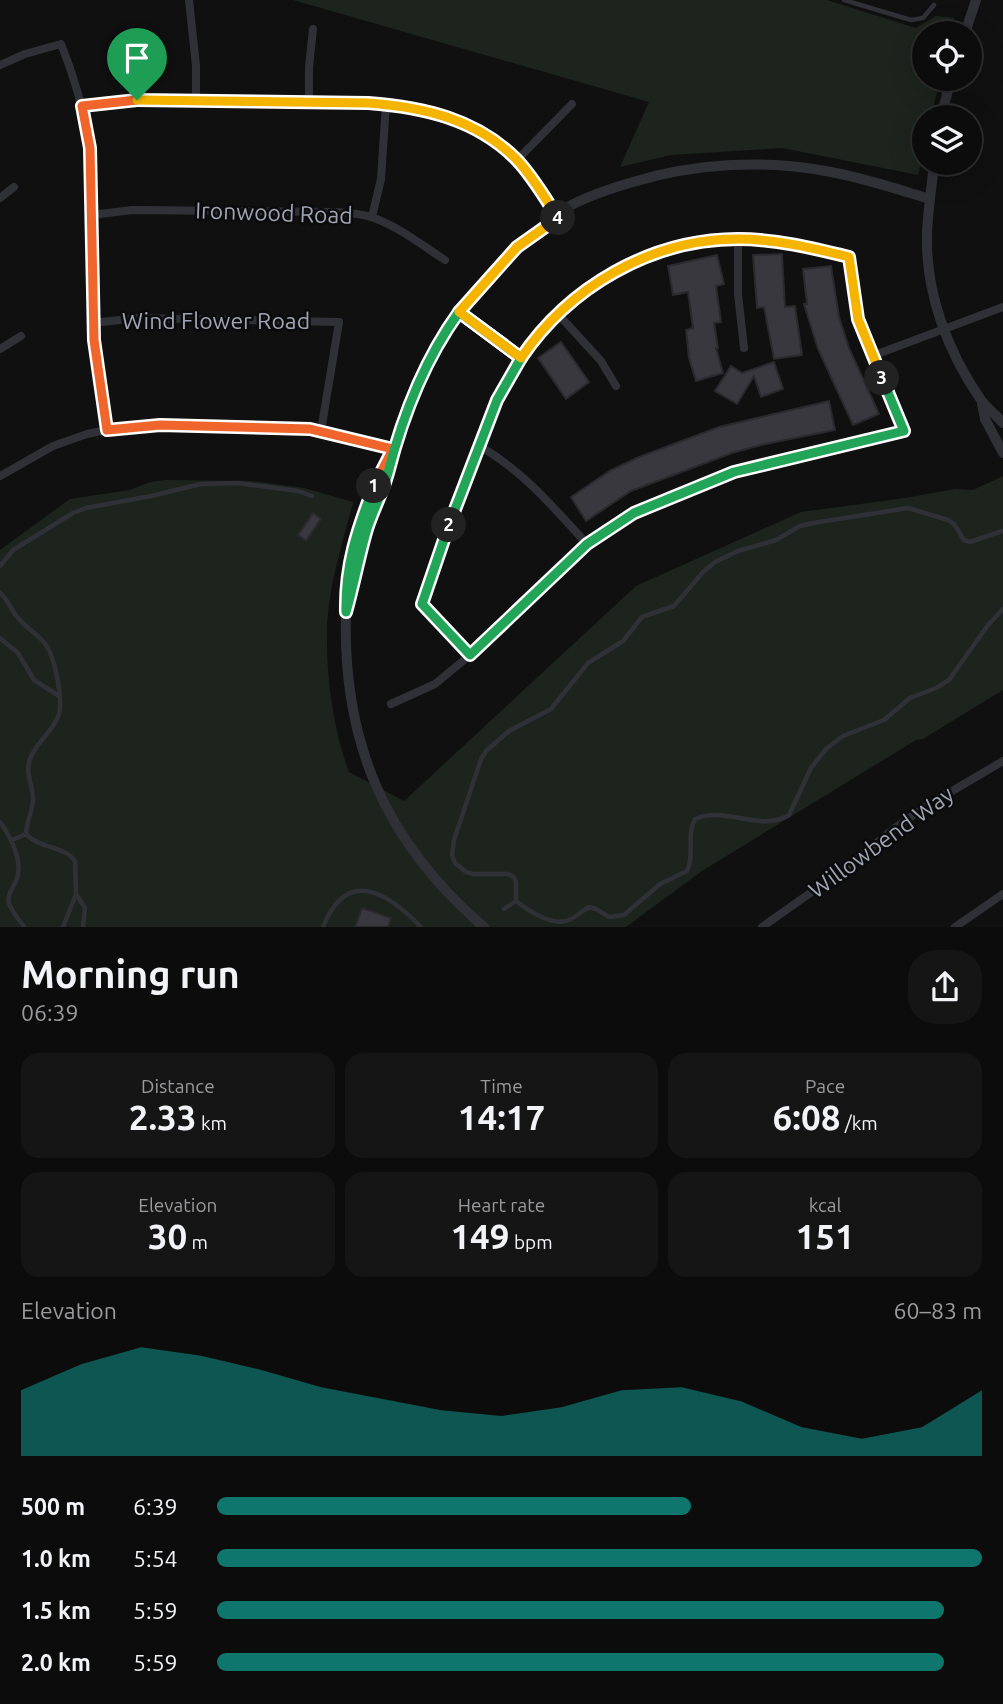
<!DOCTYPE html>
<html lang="en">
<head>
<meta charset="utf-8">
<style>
  body { margin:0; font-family:Ubuntu,sans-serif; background:#151516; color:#f1f3f6; height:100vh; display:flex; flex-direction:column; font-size:26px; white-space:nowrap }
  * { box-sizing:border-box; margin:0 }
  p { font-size:23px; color:#9a9b9d }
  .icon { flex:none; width:38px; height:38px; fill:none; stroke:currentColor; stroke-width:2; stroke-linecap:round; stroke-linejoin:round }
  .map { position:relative; height:927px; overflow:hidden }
  .details { display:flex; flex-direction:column; background:#0c0c0d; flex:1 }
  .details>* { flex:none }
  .buttons { position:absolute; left:912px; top:21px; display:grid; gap:14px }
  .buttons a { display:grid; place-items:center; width:70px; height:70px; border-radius:50%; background:#0c0c0d; box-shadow:0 7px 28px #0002,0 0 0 2px #2c2c2e; font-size:35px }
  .pin { position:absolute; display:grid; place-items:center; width:60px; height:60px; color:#fff; margin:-72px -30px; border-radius:50% 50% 50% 0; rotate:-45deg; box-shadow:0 0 7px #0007 }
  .pin .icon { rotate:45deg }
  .km { position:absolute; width:35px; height:35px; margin:-18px; border-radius:50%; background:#222; color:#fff; font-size:19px; line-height:35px; text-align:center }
  .round { display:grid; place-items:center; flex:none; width:74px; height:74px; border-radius:28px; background:#151516 }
  .summary { display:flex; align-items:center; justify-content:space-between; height:119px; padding:0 21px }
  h1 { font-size:38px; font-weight:700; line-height:52px }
  .metrics { display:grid; grid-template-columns:repeat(3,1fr); gap:10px; height:119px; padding:7px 21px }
  .metrics div { display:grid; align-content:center; border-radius:18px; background:#151516; text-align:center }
  .metrics b { font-size:35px; font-weight:700 }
  .metrics small { font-size:19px; font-weight:400 }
  .metrics p { font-size:19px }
  .chart { height:196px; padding:14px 21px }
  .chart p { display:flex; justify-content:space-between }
  .chart svg { width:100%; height:126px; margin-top:7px; fill:#0f766e; opacity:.7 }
  ul { padding:0 21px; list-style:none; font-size:23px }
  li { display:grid; grid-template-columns:112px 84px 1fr; align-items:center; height:52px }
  li i { height:18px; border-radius:9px; background:#0f766e }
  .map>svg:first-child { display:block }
  .green { fill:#1c241d }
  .building { fill:#39383e; stroke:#2a292d; stroke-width:2 }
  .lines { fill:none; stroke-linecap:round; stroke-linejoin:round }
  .service { stroke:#303137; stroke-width:4.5 }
  .minor { stroke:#303137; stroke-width:8 }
  .tertiary { stroke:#303137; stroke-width:10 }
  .split-1-casing { stroke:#fff; stroke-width:14 }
  .split-2-casing { stroke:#fff; stroke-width:14 }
  .split-3-casing { stroke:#fff; stroke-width:14 }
  .split-4-casing { stroke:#fff; stroke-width:14 }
  .split-5-casing { stroke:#fff; stroke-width:14 }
  .split-1 { stroke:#f0652b; stroke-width:9 }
  .split-2 { stroke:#22a559; stroke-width:9 }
  .split-3 { stroke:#22a559; stroke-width:9 }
  .split-4 { stroke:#f5b400; stroke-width:9 }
  .split-5 { stroke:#f5b400; stroke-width:9 }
  .labels { text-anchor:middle; stroke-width:5; stroke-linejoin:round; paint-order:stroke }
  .street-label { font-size:23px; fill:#9fa4b4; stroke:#0b0b0c }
</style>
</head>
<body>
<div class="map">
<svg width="1003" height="927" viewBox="0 0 1003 927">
  <rect width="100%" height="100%" fill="#101011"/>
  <!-- green -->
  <path class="green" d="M293 0H827L916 28 936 16 954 18 950 33H924V79H940L931 117H924V149L918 175 782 148 671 155 620 167 649 102Z
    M1003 476V690L923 739 916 740 702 871 626 927H0V550L70 499 130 490 150 482 165 480 252 481 304 488 353 502C342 546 326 593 327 640 327 684 334 731 349 772L404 801 636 586 801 512 905 498 955 489 973 490Z"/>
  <!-- building -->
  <path class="building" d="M782 254 785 307 795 306 802 355 774 359 764 307 757 308 753 255Z
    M717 255 724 284 716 286 721 322 714 323 718 348H716L723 373 696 381 689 358 686 330 693 328 688 292 673 295 668 266Z
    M831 266 839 317 849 348 879 414 853 425 818 349 804 304H807L803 269Z
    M561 342 589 382 566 399 538 358Z
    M774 362 783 389 761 397 754 376 737 404 715 391 731 366 742 373Z
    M829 401 835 430 761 445 732 453 631 491 586 521 571 497 611 470 639 457 719 427Z
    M313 513 321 519 306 541 298 535Z
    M362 908 391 918 388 927H355Z"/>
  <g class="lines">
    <!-- service -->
    <path class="service" d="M844 0 911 20 923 18 934 5
      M0 566 13 550 73 513 86 508 151 496 201 484 238 483 298 491 312 496
      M0 593C9 600 11 611 19 619 27 629 39 635 46 645 55 658 63 699 59 714 54 731 36 742 30 759 25 773 32 783 33 797 34 809 26 821 26 834 39 849 64 845 75 861L76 894 63 927
      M0 638 18 653 34 680 59 696
      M0 822C11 837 24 863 16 881 13 888 7 894 9 903 11 911 19 919 24 927
      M12 840 26 834
      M76 894 85 908 83 927
      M516 901V882L514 877 508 874H473L466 872 455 863 452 855 454 840 481 759 486 751 509 731 551 709 588 663 623 641 642 617 674 606 704 571 715 562 738 551 776 540 800 526 813 523 908 508 948 520 954 524 964 540 970 542 1003 531
      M516 901C529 911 552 927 569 920 576 917 582 911 589 907L596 909 609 917 624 915 660 884 687 871C695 855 686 836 695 819 724 805 760 833 789 815L811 768 826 749 843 736 884 720 910 698 936 688 949 680 988 625 1003 609
      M504 909 516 901
      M323 927C347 867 387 892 421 927"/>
    <!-- minor -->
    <path class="minor" d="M189 0 196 66V100
      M0 65 25 54 61 44C75 78 84 112 90 148L94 340 107 430
      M309 101V67L313 29
      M82 106C142 98 202 101 262 101 321 101 397 95 452 118 503 138 529 174 558 218
      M517 160 572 104
      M0 198 14 187
      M92 215 132 210 336 212C348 213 362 213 374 218 399 227 422 245 445 260
      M372 217 381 179 386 104
      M738 239V294L744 348
      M459 312 521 358
      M558 314 601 361 616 386
      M93 323 137 318 339 322 321 431
      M0 349 21 336
      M872 356 1003 307
      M481 447C523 471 554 508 587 544
      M0 476 53 446 87 434 116 428 160 425 310 429 393 449
      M391 704 435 684 470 655 587 544 634 513 734 472 904 431 861 329 855 308 849 257C813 248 775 239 738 239 663 239 585 277 537 335 505 372 492 419 474 464 455 510 437 556 422 604L470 655
      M762 927 850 865 892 830 925 807 1003 761
      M955 927 1003 894"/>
    <!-- tertiary -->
    <path class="tertiary" d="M965 33 976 0
      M941 117 951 79
      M934 163C932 186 928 209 927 233 925 291 947 351 981 400 987 408 996 415 1003 423
      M982 403 985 419 1003 453
      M349 600 364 540 388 475 391 460
      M484 927C385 842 342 742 346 612 347 589 346 569 352 546 358 523 368 499 377 478 382 466 390 457 394 446 412 405 426 362 450 325 469 297 493 268 518 247 530 236 545 229 557 219 560 216 562 212 565 209 579 199 615 187 633 182 696 163 765 159 831 172 864 178 897 189 930 199"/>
  </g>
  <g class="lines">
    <defs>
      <path id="split-1" d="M137 100 82 106 90 148 94 340 107 430 160 425 310 429 393 449 374 486"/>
      <path id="split-2" d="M374 486C357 530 345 565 346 612 354 584 359 556 367 529 373 510 383 492 388 473 402 418 425 359 459 312L521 358 497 400 449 525"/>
      <path id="split-3" d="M449 525 422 604 470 655 587 544 634 513 734 472 904 431 882 378"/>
      <path id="split-4" d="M558 218 517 247 459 312 521 358C569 287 651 239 738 239 775 239 813 248 849 257L858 319 882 378"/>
      <path id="split-5" d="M137 100 368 103C423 107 477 119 517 160 533 177 545 198 558 218"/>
    </defs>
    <!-- split-1 casing -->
    <use href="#split-1" class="split-1-casing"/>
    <!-- split-2 casing -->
    <use href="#split-2" class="split-2-casing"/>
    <!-- split-3 casing -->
    <use href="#split-3" class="split-3-casing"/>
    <!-- split-4 casing -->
    <use href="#split-4" class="split-4-casing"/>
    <!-- split-5 casing -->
    <use href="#split-5" class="split-5-casing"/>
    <!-- split-1 -->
    <use href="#split-1" class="split-1"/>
    <!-- split-2 -->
    <use href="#split-2" class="split-2"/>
    <!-- split-3 -->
    <use href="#split-3" class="split-3"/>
    <!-- split-4 -->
    <use href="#split-4" class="split-4"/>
    <!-- split-5 -->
    <use href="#split-5" class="split-5"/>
  </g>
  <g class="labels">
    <!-- street labels -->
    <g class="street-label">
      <text transform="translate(274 213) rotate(2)" y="8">Ironwood Road</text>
      <text x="216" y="329">Wind Flower Road</text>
      <text transform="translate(881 842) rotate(-36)" y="8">Willowbend Way</text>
    </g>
  </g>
</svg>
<div class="buttons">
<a><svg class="icon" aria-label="locate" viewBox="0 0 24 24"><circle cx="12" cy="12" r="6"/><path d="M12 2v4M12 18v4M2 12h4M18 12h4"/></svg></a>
<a><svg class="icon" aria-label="layers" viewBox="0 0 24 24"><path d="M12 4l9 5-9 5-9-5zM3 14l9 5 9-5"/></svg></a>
</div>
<div class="pin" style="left:137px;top:100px;background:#1e9e55"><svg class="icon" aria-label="arrive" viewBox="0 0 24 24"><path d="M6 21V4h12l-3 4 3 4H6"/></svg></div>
<b class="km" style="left:374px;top:486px">1</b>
<b class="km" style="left:449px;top:525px">2</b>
<b class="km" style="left:882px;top:378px">3</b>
<b class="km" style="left:558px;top:218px">4</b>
</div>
<section class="details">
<div class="summary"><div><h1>Morning run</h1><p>06:39</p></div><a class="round"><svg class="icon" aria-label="share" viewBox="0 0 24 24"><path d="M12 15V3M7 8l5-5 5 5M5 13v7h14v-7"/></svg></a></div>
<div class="metrics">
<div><p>Distance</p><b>2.33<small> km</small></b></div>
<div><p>Time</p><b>14:17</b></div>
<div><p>Pace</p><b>6:08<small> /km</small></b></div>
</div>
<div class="metrics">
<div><p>Elevation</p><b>30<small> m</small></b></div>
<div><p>Heart rate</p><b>149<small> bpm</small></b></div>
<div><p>kcal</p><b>151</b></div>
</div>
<div class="chart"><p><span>Elevation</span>60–83 m</p>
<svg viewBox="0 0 160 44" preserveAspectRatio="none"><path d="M0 44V21L10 12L20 6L30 9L40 14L50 20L60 24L70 28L80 30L90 27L100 21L110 20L120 25L130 34L140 38L150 34L160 21V44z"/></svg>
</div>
<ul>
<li><b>500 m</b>6:39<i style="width:62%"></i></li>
<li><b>1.0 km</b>5:54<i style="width:100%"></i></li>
<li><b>1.5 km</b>5:59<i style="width:95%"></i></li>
<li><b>2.0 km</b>5:59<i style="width:95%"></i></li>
</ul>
</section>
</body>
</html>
